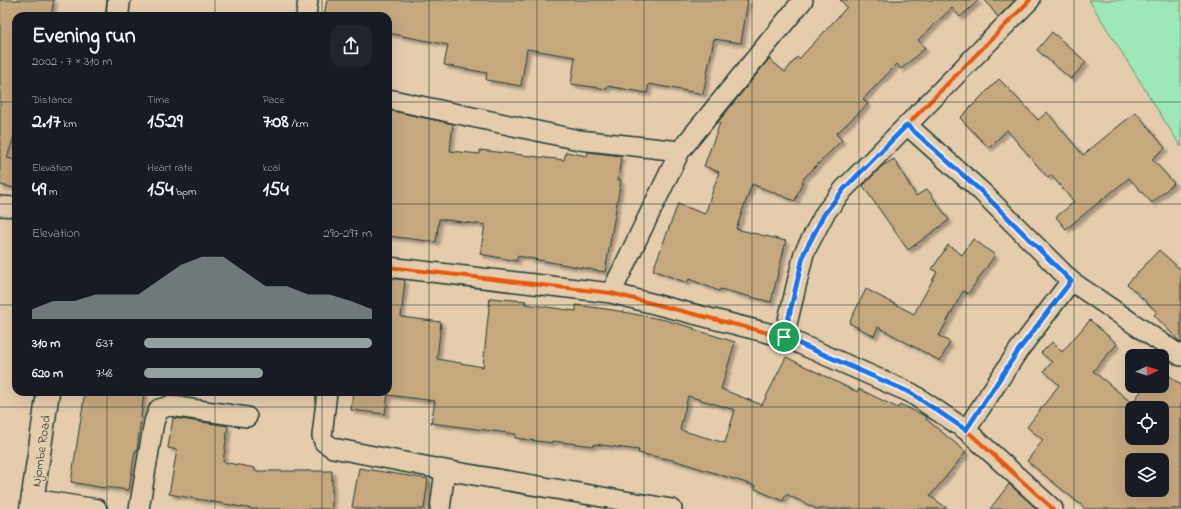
<!DOCTYPE html>
<html lang="en">
<head>
<meta charset="utf-8">
<style>
  body { margin:0; font-family:"Indie Flower",sans-serif; background:#20242c; color:#f1f3f6; height:100vh; display:flex; flex-direction:column; font-size:15px; white-space:nowrap }
  * { box-sizing:border-box; margin:0 }
  p { font-size:13px; color:#9ea1a6 }
  .icon { flex:none; width:22px; height:22px; fill:none; stroke:currentColor; stroke-width:2; stroke-linecap:round; stroke-linejoin:round }
  .map { position:relative; flex:1; overflow:hidden }
  .drawer { position:absolute; left:12px; top:12px; width:380px; height:384px; display:flex; flex-direction:column; background:#171b24; border-radius:12px; box-shadow:0 4px 16px #0002 }
  .drawer>* { flex:none }
  .needle { width:26px; rotate:86deg }
  .buttons { position:absolute; left:1125px; top:349px; display:grid; gap:8px }
  .buttons a { display:grid; place-items:center; width:44px; height:44px; border-radius:8px; background:#171b24; box-shadow:0 4px 16px #0002; font-size:20px }
  .pin { position:absolute; display:grid; place-items:center; width:34px; height:34px; color:#fff; margin:-17px; border:2px solid #fff; border-radius:50%; box-shadow:0 1px 4px #0007 }
  .round { display:grid; place-items:center; flex:none; width:42px; height:42px; border-radius:12px; background:#20242c }
  .overview { display:flex; align-items:center; justify-content:space-between; height:68px; padding:0 20px }
  h1 { font-size:22px; font-weight:800; line-height:30px }
  .metrics { display:grid; grid-template-columns:repeat(3,1fr); gap:6px; height:68px; padding:4px 20px }
  .metrics div { display:grid; align-content:center }
  .metrics b { font-size:20px; font-weight:800 }
  .metrics small { font-size:11px; font-weight:400 }
  .metrics p { font-size:11px }
  .chart { height:112px; padding:8px 20px }
  .chart p { display:flex; justify-content:space-between }
  .chart svg { width:100%; height:72px; margin-top:4px; fill:#92a19f; opacity:.7 }
  ul { padding:0 20px; list-style:none; font-size:13px }
  li { display:grid; grid-template-columns:64px 48px 1fr; align-items:center; height:30px }
  li i { height:10px; border-radius:5px; background:#92a19f }
  .map>svg:first-child { display:block }
  .green { fill:#9ee8b7; stroke:#5e9276 }
  .building { fill:#c6a87f; stroke:#1f3d34; fill-rule:evenodd; filter:url(#shadow) }
  .lines { fill:none; stroke-linecap:round; stroke-linejoin:round }
  .minor-casing { stroke:#1f3d34; stroke-width:22 }
  .highway-casing { stroke:#1f3d34; stroke-width:25 }
  .minor { stroke:#e5ccad; stroke-width:19 }
  .highway { stroke:#e5ccad; stroke-width:22 }
  .cycleway-casing { stroke:#e5ccad; stroke-width:6 }
  .cycleway { stroke:#e8590c; stroke-width:4 }
  .route-casing { stroke:#fff; stroke-width:8 }
  .route { stroke:#1a73e8; stroke-width:5 }
  .grid { fill:none; stroke:#1f3d34; stroke-width:1; stroke-opacity:0.55 }
  .labels { text-anchor:middle; stroke-width:3; stroke-linejoin:round; paint-order:stroke }
  .street-label { font-size:13px; fill:#1f3d34; stroke:#e5ccad }
</style>
</head>
<body>
<div class="map">
<svg width="1181" height="509" viewBox="0 0 1181 509">
  <defs>
    <filter id="shadow"><feDropShadow dx="3.5" dy="3.5" stdDeviation="1" flood-color="#0004"/></filter>
  </defs>
  <rect width="100%" height="100%" fill="#e5ccad"/>
  <filter id="ink" filterUnits="userSpaceOnUse"><feTurbulence type="fractalNoise" baseFrequency=".025" numOctaves="2"/><feDisplacementMap in="SourceGraphic" scale="8" xChannelSelector="R" yChannelSelector="G"/><feConvolveMatrix kernelMatrix="1 2 1 2 8 2 1 2 1" color-interpolation-filters="sRGB"/></filter>
  <g filter="url(#ink)">
    <!-- green -->
    <path class="green" d="M1089 0H1181V147Z"/>
    <!-- building -->
    <path class="building" d="M0 0H54L51 16H16V130L7 158 16 160V188L0 185Z
      M327 0H748L741 43 714 39 703 94 649 84 647 93 607 86V89L571 84 575 57 527 49 521 86 486 80 487 73 444 65 448 45 388 33V16H324Z
      M840 0H979L960 17 952 8 918 40 925 48 901 69 897 64 863 99 868 104 836 134 842 140 804 178 795 201 752 184 736 229 786 241 771 302 720 289 719 291 689 279 687 283 653 270 678 204 705 214 719 172 704 166 720 123 718 122 769 59 785 72 797 57 799 59 847 7Z
      M985 0H1015L998 17Z
      M1052 32 1086 62 1071 79 1037 50Z
      M999 79 1038 120 1047 112 1083 155 1136 112 1165 148 1152 159 1174 183 1152 203 1129 178 1066 229 1056 217 1074 202 1051 175 1048 178 1007 130 989 148 960 118Z
      M388 110 453 124 450 151 480 154V150L564 160 566 152 587 156 588 152 621 156 618 180H621L605 272 517 256V261L480 254 485 225 439 219 436 242 388 236Z
      M894 159 916 196 927 189 949 220 908 250 863 186 882 166Z
      M973 239 995 255 968 294 963 291 939 336 950 342 940 361 878 327 874 336 849 323 866 289 914 314 937 272 932 269 948 245 962 255Z
      M1159 250 1181 270V343L1154 315 1157 312 1127 284Z
      M388 278 405 280 401 317 441 322 437 359 483 367 490 298 526 301 525 304 576 311V305L613 310 665 320 694 328 693 329 735 342 721 389 762 405 786 357 857 392 859 389 898 408 900 404 927 417 926 419 966 452 930 496 948 509H817L786 494 783 501 755 489 756 486 673 460 638 453 639 450 594 444V446L552 441V443L515 438 516 434 431 423 435 401 388 395V394L385 414 351 410 353 392H388ZM688 396 735 410 725 443 680 430Z
      M1090 320 1117 344 1093 371 1132 403 1145 386H1162V370L1181 385V509H1086L1027 461 1043 440 1027 427 1059 385 1044 371 1052 362 1041 353 1052 342 1062 352ZM1132 408H1162V438H1132ZM1132 460H1162V490H1132Z
      M85 392H144L137 451H135L129 490 105 487 104 488 71 482Z
      M173 418 228 426 223 462 255 468V471H332V509H253L169 494 177 450 168 448Z
      M359 468 428 479 424 509H363L352 507Z
      M1009 484 1037 509H990Z"/>
    <g class="lines">
      <defs>
        <path id="minor" d="M306 16 308 0
          M388 99 579 140 680 151
          M907 125 982 192 1071 281 1181 356
          M0 206 16 207
          M388 267 611 293 784 337 911 393 966 430 1053 509
          M611 293 680 151 803 0
          M784 337 804 253 825 213 844 189 1030 0
          M327 392 322 436 324 442 333 448 445 470 672 509
          M966 430 1018 351 1071 281
          M33 499 97 509
          M139 509 154 422 159 409 170 406 247 417
          M440 509 445 470"/>
        <path id="highway" d="M117 16 119 0
          M31 509 48 392"/>
      </defs>
      <!-- minor casing -->
      <use href="#minor" class="minor-casing"/>
      <!-- highway casing -->
      <use href="#highway" class="highway-casing"/>
      <!-- minor -->
      <use href="#minor" class="minor"/>
      <!-- highway -->
      <use href="#highway" class="highway"/>
      <defs>
        <path id="cycleway" d="M388 267 611 293 784 337 911 393 966 430 1053 509
          M784 337 804 253 825 213 844 189 1030 0"/>
      </defs>
      <!-- cycleway casing -->
      <use href="#cycleway" class="cycleway-casing"/>
      <!-- cycleway -->
      <use href="#cycleway" class="cycleway"/>
    </g>
  </g>
  <g class="lines" filter="url(#ink)">
    <defs>
      <path id="route" d="M907 125 982 192 1071 281 1018 351 966 430 911 393 784 337 804 253 825 213 844 189Z"/>
    </defs>
    <!-- route casing -->
    <use href="#route" class="route-casing"/>
    <!-- route -->
    <use href="#route" class="route"/>
  </g>
  <!-- grid -->
  <path class="grid" d="M107 0V16M215 0V16M322 0V16M429 0V509M537 0V509M644 0V509M752 0V509M859 0V509M966 0V509M1074 0V509M0 102H16M388 102H1181M0 204H16M388 204H1181M0 305H16M388 305H1181M107 392V509M215 392V509M322 392V509M0 407H1181"/>
  <g class="labels">
    <!-- street labels -->
    <g class="street-label">
      <text transform="translate(40 451) rotate(-82)" y="5">Njombe Road</text>
    </g>
  </g>
</svg>
<div class="buttons">
<a><svg class="needle" viewBox="-14 -14 28 28"><path d="M0-13l5 13h-10z" fill="#e53935"/><path d="M0 13l5-13h-10z" fill="#9ea1a6"/></svg></a>
<a><svg class="icon" aria-label="locate" viewBox="0 0 24 24"><circle cx="12" cy="12" r="6"/><path d="M12 2v4M12 18v4M2 12h4M18 12h4"/></svg></a>
<a><svg class="icon" aria-label="layers" viewBox="0 0 24 24"><path d="M12 4l9 5-9 5-9-5zM3 14l9 5 9-5"/></svg></a>
</div>
<div class="pin" style="left:784px;top:337px;background:#1e9e55"><svg class="icon" aria-label="arrive" viewBox="0 0 24 24"><path d="M6 21V4h12l-3 4 3 4H6"/></svg></div>
<section class="drawer">
<div class="overview"><div><h1>Evening run</h1><p>20:02 · 7 × 310 m</p></div><a class="round"><svg class="icon" aria-label="share" viewBox="0 0 24 24"><path d="M12 15V3M7 8l5-5 5 5M5 13v7h14v-7"/></svg></a></div>
<div class="metrics">
<div><p>Distance</p><b>2.17<small> km</small></b></div>
<div><p>Time</p><b>15:29</b></div>
<div><p>Pace</p><b>7:08<small> /km</small></b></div>
</div>
<div class="metrics">
<div><p>Elevation</p><b>49<small> m</small></b></div>
<div><p>Heart rate</p><b>154<small> bpm</small></b></div>
<div><p>kcal</p><b>154</b></div>
</div>
<div class="chart"><p><span>Elevation</span>290–297 m</p>
<svg viewBox="0 0 160 44" preserveAspectRatio="none"><path d="M0 44V38L10 33L20 33L30 29L40 29L50 29L60 20L70 11L80 6L90 6L100 15L110 24L120 24L130 29L140 29L150 33L160 38V44z"/></svg>
</div>
<ul>
<li><b>310 m</b>6:37<i style="width:100%"></i></li>
<li><b>620 m</b>7:48<i style="width:52%"></i></li>
</ul>
</section>
</div>
</body>
</html>
